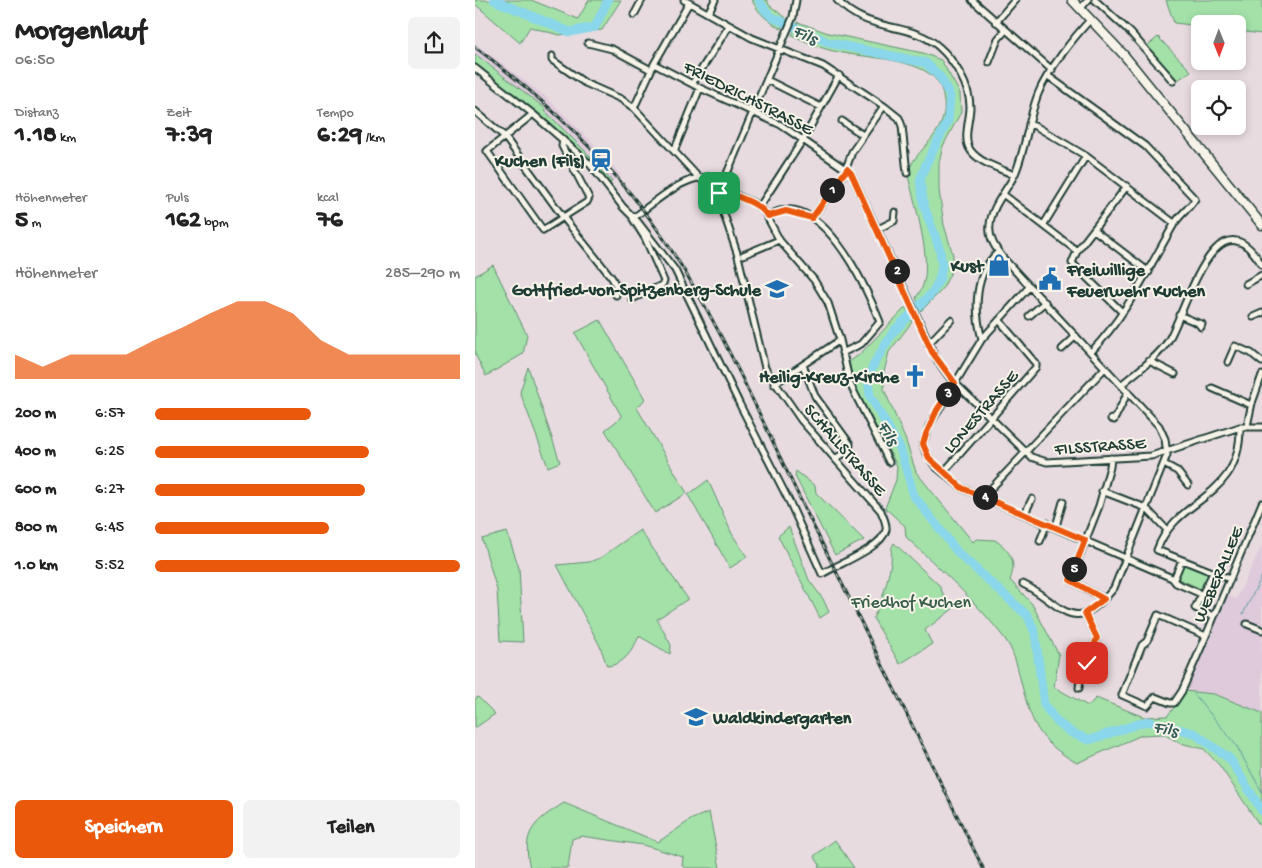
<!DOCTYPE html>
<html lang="de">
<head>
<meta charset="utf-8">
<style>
  body { margin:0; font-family:"Gochi Hand",sans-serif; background:#f2f2f2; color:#222; height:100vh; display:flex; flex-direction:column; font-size:19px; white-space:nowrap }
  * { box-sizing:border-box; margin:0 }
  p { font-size:16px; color:#767676 }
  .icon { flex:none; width:28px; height:28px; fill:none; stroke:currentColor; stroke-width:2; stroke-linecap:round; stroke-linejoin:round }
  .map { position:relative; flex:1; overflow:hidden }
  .drawer { display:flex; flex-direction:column; background:#fff; width:475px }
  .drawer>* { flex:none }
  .needle { width:32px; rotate:179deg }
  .tools { position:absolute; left:716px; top:15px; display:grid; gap:10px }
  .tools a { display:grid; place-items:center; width:55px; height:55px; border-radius:8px; background:#fff; box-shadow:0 2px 8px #0003; font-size:25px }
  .pin { position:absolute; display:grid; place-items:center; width:42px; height:42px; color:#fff; margin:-21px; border-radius:10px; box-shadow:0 2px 8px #0006 }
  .km { position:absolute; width:25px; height:25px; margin:-12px; border-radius:50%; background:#222; color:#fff; font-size:14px; line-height:25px; text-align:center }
  .round { display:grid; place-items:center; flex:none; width:52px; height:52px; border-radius:8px; background:#f2f2f2 }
  .headline { display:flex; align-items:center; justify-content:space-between; height:85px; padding:0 15px }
  h1 { font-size:28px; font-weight:700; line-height:38px }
  .figures { display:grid; grid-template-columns:repeat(3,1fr); gap:8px; height:85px; padding:5px 15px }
  .figures div { display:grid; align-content:center }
  .figures b { font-size:25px; font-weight:700 }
  .figures small { font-size:14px; font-weight:400 }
  .figures p { font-size:14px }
  .chart { height:140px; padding:10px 15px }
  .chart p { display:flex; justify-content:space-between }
  .chart svg { width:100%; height:90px; margin-top:5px; fill:#ea580c; opacity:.7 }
  .action { display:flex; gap:10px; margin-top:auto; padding:10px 15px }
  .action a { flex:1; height:58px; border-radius:8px; background:#ea580c; color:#fff; font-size:20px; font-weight:700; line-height:58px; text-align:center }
  .action a+a { background:#f2f2f2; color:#222 }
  ul { padding:0 15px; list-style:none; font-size:16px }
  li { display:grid; grid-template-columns:80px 60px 1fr; align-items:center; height:38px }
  li i { height:12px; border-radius:6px; background:#ea580c }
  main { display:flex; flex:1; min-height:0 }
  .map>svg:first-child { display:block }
  .built { fill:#decadb }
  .green { fill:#a3e1a9; stroke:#618f6e }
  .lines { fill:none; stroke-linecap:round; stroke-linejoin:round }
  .stream { stroke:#5f99a1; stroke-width:1 }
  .river { stroke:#8ad6ea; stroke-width:9 }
  .minor-casing { stroke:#1f3d34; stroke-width:9 }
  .primary-casing { stroke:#1f3d34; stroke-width:11 }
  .minor { stroke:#f7f3e8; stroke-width:5 }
  .primary { stroke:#f7f3e8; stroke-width:8 }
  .rail-casing { stroke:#1f3d34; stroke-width:3 }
  .rail { stroke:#f7f3e8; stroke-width:1; stroke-dasharray:4; stroke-linecap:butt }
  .route-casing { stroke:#fff; stroke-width:10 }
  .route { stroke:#ea580c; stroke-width:6 }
  .labels { text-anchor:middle; stroke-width:4; stroke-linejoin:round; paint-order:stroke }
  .street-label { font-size:18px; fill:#1f3d34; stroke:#f7f3e8 }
  .poi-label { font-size:18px; font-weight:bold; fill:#1f3d34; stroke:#f7f3e8; text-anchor:end }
  .park-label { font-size:18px; fill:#395e4b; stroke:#f7f3e8 }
  .water-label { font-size:19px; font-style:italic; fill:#345c58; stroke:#f7f3e8 }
</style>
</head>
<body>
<main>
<section class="drawer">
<div class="headline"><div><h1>Morgenlauf</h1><p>06:50</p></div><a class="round"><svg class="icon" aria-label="share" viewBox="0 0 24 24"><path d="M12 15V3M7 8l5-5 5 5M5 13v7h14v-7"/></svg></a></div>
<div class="figures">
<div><p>Distanz</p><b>1.18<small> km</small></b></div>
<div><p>Zeit</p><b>7:39</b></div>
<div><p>Tempo</p><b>6:29<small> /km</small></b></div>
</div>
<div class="figures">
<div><p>Höhenmeter</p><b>5<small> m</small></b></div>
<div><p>Puls</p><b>162<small> bpm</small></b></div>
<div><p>kcal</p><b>76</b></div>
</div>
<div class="chart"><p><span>Höhenmeter</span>285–290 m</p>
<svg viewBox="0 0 160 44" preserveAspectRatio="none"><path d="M0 44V32L10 38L20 32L30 32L40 32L50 25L60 19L70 12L80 6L90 6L100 12L110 25L120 32L130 32L140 32L150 32L160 32V44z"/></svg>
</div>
<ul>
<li><b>200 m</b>6:57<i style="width:51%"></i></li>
<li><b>400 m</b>6:25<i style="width:70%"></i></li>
<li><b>600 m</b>6:27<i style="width:69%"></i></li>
<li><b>800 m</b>6:45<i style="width:57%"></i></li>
<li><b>1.0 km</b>5:52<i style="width:100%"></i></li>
</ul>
<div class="action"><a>Speichern</a><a>Teilen</a></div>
</section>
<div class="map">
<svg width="787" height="868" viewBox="0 0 787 868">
  <rect width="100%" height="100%" fill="#e8dbe0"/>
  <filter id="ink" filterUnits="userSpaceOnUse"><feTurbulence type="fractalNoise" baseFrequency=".02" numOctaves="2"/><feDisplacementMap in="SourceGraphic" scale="10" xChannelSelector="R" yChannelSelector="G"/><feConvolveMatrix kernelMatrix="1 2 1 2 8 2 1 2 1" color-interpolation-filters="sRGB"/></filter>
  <g filter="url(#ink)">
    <!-- built -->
    <path class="built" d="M0 43 71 97 120 145 146 175 137 182 117 158 70 111 20 68 0 54Z
      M787 545V713L739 694 709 691 750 595 761 599Z"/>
    <!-- green -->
    <path class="green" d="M0 0H56L103 19 114 0H146L127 30 84 35 55 27 45 43 0 4Z
      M277 0H292L294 5 311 18 306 29C294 21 283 14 277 0Z
      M691 0H787V34L763 31 762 24H725V26L699 23Z
      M323 22 353 33 448 53 466 60 485 93 486 112 468 146 464 163V190L469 225 478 255 477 270 467 290 446 311 441 298C443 294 447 289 448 285 457 261 440 204 434 180 428 153 478 138 468 96 467 92 466 85 463 82 446 58 390 58 363 52 347 49 331 42 317 35Z
      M683 37 716 71 703 80 671 47Z
      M0 54 71 109 70 111 117 158 137 182 135 183C97 137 48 100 0 64Z
      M18 265 52 335 48 354 11 376 0 354V276Z
      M431 307 437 322 414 352 409 372V389L431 441 441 472 498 542 501 539 520 540C536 551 542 562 535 580L557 604 584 655 579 687 613 706 621 698 669 717 692 716 703 703 709 691 739 694 787 713V829L745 766 729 749 705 743 688 734 667 735 602 763C561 740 556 721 545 678 542 664 538 650 530 639 501 601 465 569 431 537L430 526 410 508 421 480 422 466 378 383 374 362 385 354Z
      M125 320 170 399 162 408 212 493 180 513 130 430 147 417 100 333Z
      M53 367 85 462 73 467 45 392Z
      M321 471 340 486 341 493 389 540 360 555 320 476Z
      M233 480 257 534 272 557 255 568 213 495Z
      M314 527 334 580 348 599 354 612 345 618 303 536Z
      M165 530 213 599 182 619 196 645 195 654 164 636C158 650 149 665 132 666L125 646 82 565 114 562 125 558Z
      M32 532 44 568 48 642 25 641 22 590 7 539Z
      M419 543 464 585 470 598 479 608 450 630 457 644 425 664 398 618C407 602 413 580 416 562 417 554 415 549 419 543Z
      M709 563 735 574 728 590 702 578Z
      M3 697 20 714 0 728V699Z
      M89 803 183 842 217 819 234 812 245 868H211L207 866 208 857 168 845 106 836 97 839 93 868H55C46 831 60 821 89 803Z
      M360 840 379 868H343L345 865 339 856Z"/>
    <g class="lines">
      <!-- stream -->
      <path class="stream" d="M768 614 787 576
        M719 694 761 745 787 792"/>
      <!-- river -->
      <path class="river" d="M19 0 95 32 120 27 133 0
        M284 0 290 10 297 17 355 43 451 63 466 78 475 96 473 121 451 164 445 181 449 206 465 250 467 265 465 278 457 293 418 332 400 362 393 378 395 396 425 448 439 496 484 554 553 616 560 633 569 705 582 722 597 733 614 740 672 721 719 733 755 759 787 811"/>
      <defs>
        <path id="minor" d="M209 0 277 38 348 66 409 106 424 118 427 126 432 173
          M362 0C393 34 436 21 464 47 479 60 495 86 495 107 495 120 487 140 496 151 505 163 526 169 539 175
          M497 0 577 70
          M620 0 655 32 698 81
          M606 8 613 0
          M233 13 240 0
          M159 15 167 0
          M521 22 540 0
          M113 43 137 49 176 70
          M77 56V60L110 83 146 99 159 108 225 179 279 203 289 211 305 241 339 280 353 303 365 340 375 384 414 462
          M514 62 523 39 530 31
          M179 64 225 88 306 125 376 173 462 360 475 378 556 457 572 462 676 456 765 427H787
          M0 68 58 114 12 151 68 230 112 202 114 198 87 146 88 140 58 114
          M573 76 670 146 720 199C714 209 703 216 698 226 673 269 651 316 616 352
          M292 80 346 107
          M217 84 254 26
          M159 108 179 64 214 3
          M0 111 29 136 88 217 137 278 141 286V295
          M367 121 388 135
          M554 124 562 127 611 156 699 223
          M88 140 114 163 148 207 163 222 200 270 265 405 315 503 347 574C363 564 407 548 411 530 412 523 408 517 406 511L326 420 290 368 263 256 244 199 245 190 318 17 321 0
          M200 149 225 88
          M529 195 602 251
          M285 206 329 138 364 75
          M293 216C345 184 391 287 405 322L386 344 367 353
          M158 218C184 200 214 167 250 180
          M337 218 369 174 377 152 409 106
          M569 224 611 156
          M403 229 419 221 420 212
          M619 230 674 272
          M268 255 304 240
          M771 284 787 275
          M555 286 507 339 454 426 448 444 451 453 460 466 487 488 697 578 701 583 726 594
          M157 299 187 285 189 281 170 238 158 219
          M647 312 597 263 602 251 652 186
          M704 315 723 323 726 327 727 324 723 323
          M554 316 570 302
          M778 317 787 313
          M507 339C499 310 499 274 523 252
          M453 344 476 320
          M587 349 601 336
          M674 361 700 374
          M753 362 760 346 776 353 787 362
          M328 365 340 396 375 444 374 451 361 458
          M299 384 365 340
          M646 385C661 372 682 358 693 341 711 312 741 189 787 265
          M737 388 776 405
          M636 419 639 420 653 392
          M772 426 777 403 787 375
          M689 464 702 471 713 485
          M469 472 561 367V364L524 320
          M627 491 671 508 691 529
          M509 496 630 368
          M550 513 557 499
          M581 526 588 502
          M565 541 572 523
          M738 573 720 608 739 616
          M699 579 707 560
          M755 579 682 550C702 495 766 501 765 427
          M548 584C588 603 597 640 639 588L692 455 690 439 684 426 529 259C521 249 513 238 515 225 516 207 532 190 540 174 551 148 553 120 563 94 572 71 599 37 616 19
          M629 599 595 580 624 506 635 467 636 458
          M772 624 787 630
          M731 636 707 691 699 703H695L680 697 672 706 647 695 667 645 672 641 683 615 731 636 787 503
          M604 688 605 679 622 638 610 613"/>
        <path id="primary" d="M597 0 649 55 787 225"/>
      </defs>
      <!-- minor casing -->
      <use href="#minor" class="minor-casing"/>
      <!-- primary casing -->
      <use href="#primary" class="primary-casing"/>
      <!-- minor -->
      <use href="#minor" class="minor"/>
      <!-- primary -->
      <use href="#primary" class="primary"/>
      <defs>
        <path id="rail" d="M0 47C74 102 140 165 191 242 248 327 290 429 336 521 393 637 451 752 508 868"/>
      </defs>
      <!-- rail casing -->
      <use href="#rail" class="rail-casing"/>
      <!-- rail -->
      <use href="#rail" class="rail"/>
    </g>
  </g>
  <g class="lines" filter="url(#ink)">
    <defs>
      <path id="route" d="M244 193 245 190C262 197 282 201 293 216L311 211 337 218 372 169 376 173 457 352 480 383 462 410 451 434 448 444 454 458 487 488 610 540 595 580 629 599 610 613 622 638 612 663"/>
    </defs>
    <!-- route casing -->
    <use href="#route" class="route-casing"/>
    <!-- route -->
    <use href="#route" class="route"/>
  </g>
  <!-- icons -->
  <defs>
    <symbol id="station-bare" viewBox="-9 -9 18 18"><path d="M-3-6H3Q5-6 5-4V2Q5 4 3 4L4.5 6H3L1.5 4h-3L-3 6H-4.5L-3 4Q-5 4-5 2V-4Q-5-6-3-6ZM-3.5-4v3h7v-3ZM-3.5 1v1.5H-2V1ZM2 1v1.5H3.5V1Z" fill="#1f6fb2" stroke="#f7f3e8" stroke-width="2.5" paint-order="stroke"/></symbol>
    <symbol id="shop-bare" viewBox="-9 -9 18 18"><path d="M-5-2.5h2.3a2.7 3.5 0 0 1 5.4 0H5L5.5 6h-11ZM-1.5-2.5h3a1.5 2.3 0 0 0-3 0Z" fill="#1f6fb2" stroke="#f7f3e8" stroke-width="2.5" paint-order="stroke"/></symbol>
    <symbol id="civic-bare" viewBox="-9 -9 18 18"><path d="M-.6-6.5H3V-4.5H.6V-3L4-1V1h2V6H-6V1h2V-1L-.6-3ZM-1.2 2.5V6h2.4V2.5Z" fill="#1f6fb2" stroke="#f7f3e8" stroke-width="2.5" paint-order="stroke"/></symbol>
    <symbol id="school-bare" viewBox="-9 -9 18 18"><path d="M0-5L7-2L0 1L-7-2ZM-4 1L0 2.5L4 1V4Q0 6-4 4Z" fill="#1f6fb2" stroke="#f7f3e8" stroke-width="2.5" paint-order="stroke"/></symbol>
    <symbol id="church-bare" viewBox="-9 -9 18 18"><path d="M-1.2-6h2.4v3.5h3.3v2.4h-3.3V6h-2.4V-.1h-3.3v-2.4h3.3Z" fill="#1f6fb2" stroke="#f7f3e8" stroke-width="2.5" paint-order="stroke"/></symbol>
  </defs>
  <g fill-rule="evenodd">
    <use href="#station-bare" x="110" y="144" width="32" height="32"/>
    <use href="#shop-bare" x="508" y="249" width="32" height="32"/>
    <use href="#civic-bare" x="559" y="263" width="32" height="32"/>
    <use href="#school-bare" x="286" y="273" width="32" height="32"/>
    <use href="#church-bare" x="424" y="360" width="32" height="32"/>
    <use href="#school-bare" x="205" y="701" width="32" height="32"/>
  </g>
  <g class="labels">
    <!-- street labels -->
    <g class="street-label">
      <text transform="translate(274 97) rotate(27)" y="6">FRIEDRICHSTRASSE</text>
      <text transform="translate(505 411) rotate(-49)" y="6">LONESTRASSE</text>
      <text transform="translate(625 445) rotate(-4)" y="6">FILSSTRASSE</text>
      <text transform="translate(371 449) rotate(49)" y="6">SCHALLSTRASSE</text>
      <text transform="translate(742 574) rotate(-67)" y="6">WEBERALLEE</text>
    </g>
    <!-- poi labels -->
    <g class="poi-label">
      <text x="110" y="166">Kuchen (Fils)</text>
      <text x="508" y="271">Kust</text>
      <text x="592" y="275" text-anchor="start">Freiwillige<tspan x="592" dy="21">Feuerwehr Kuchen</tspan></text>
      <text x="286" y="295">Gottfried-von-Spitzenberg-Schule</text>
      <text x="424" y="382">Heilig-Kreuz-Kirche</text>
      <text x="238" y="723" text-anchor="start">Waldkindergarten</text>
    </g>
    <!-- park labels -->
    <g class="park-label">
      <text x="436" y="607">Friedhof Kuchen</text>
    </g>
    <!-- water labels -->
    <g class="water-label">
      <text transform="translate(331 33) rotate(25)" y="7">Fils</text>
      <text transform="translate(415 432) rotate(61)" y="7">Fils</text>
      <text transform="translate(691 727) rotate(13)" y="7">Fils</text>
    </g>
  </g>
</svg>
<div class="tools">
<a><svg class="needle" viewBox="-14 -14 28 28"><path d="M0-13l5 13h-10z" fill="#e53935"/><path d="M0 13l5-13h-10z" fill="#767676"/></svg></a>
<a><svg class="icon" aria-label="locate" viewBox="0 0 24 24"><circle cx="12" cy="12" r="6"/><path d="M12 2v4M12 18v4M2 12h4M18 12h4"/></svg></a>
</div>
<div class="pin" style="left:244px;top:193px;background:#1e9e55"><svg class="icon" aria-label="arrive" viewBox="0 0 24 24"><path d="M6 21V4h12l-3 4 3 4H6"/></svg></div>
<div class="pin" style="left:612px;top:663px;background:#d93025"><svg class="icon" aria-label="check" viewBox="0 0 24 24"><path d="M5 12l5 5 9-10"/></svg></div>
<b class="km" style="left:357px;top:190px">1</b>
<b class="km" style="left:422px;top:271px">2</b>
<b class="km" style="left:473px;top:394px">3</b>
<b class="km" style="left:510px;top:497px">4</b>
<b class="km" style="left:599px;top:569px">5</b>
</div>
</main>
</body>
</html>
